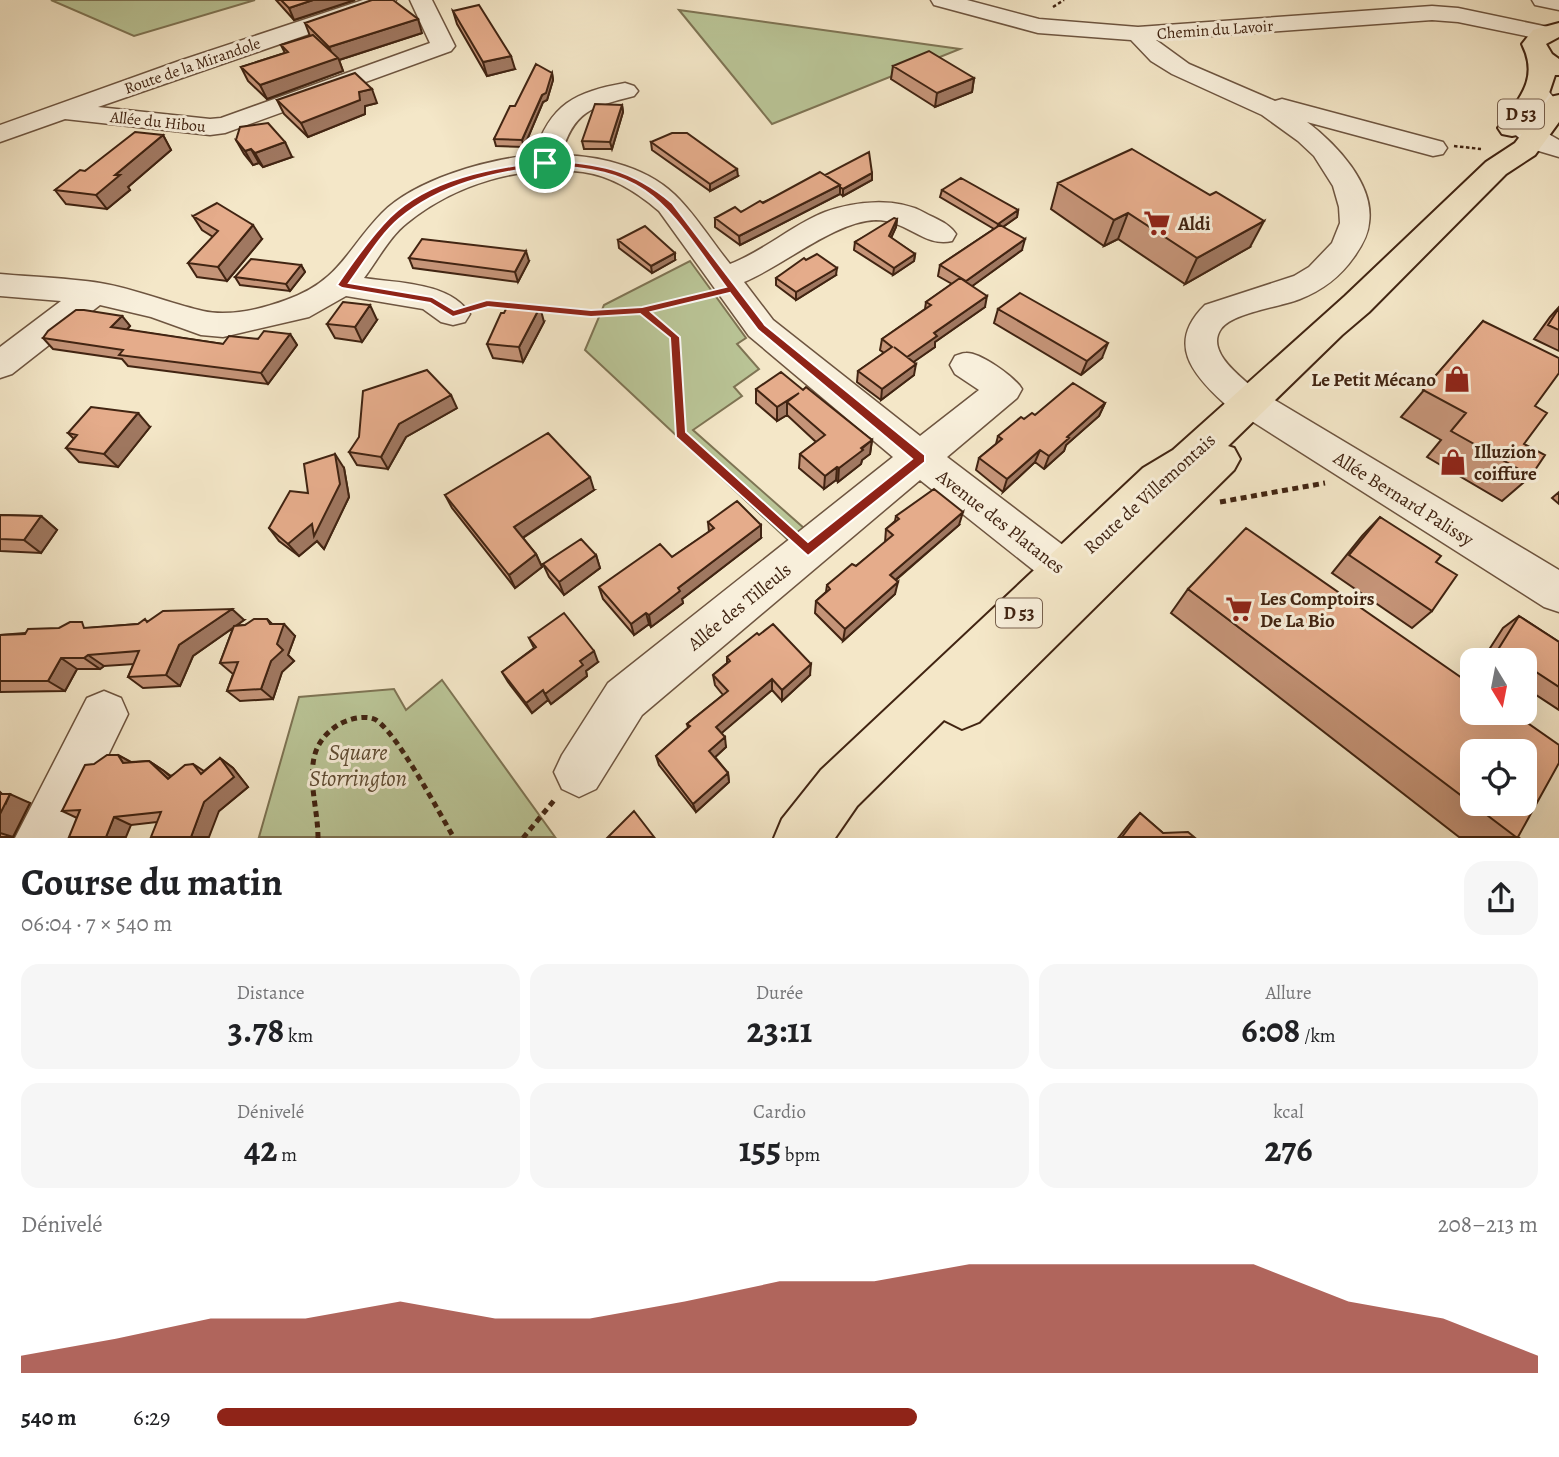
<!DOCTYPE html>
<html lang="fr">
<head>
<meta charset="utf-8">
<style>
  body { margin:0; font-family:Alegreya,serif; background:#f6f6f6; color:#202124; height:100vh; display:flex; flex-direction:column; font-size:26px; white-space:nowrap }
  * { box-sizing:border-box; margin:0 }
  p { font-size:23px; color:#757577 }
  .icon { flex:none; width:38px; height:38px; fill:none; stroke:currentColor; stroke-width:2; stroke-linecap:round; stroke-linejoin:round }
  .map { position:relative; height:838px; overflow:hidden }
  .drawer { display:flex; flex-direction:column; background:#fff; flex:1 }
  .drawer>* { flex:none }
  .needle { width:46px; rotate:170deg }
  .controls { position:absolute; left:1460px; top:648px; display:grid; gap:14px }
  .controls a { display:grid; place-items:center; width:77px; height:77px; border-radius:14px; background:#fff; box-shadow:0 7px 28px #0002; font-size:35px }
  .pin { position:absolute; display:grid; place-items:center; width:60px; height:60px; color:#fff; margin:-30px; border:4px solid #fff; border-radius:50%; box-shadow:0 2px 7px #0007 }
  .round { display:grid; place-items:center; flex:none; width:74px; height:74px; border-radius:21px; background:#f6f6f6 }
  .overview { display:flex; align-items:center; justify-content:space-between; height:119px; padding:0 21px }
  h1 { font-size:38px; font-weight:600; line-height:52px }
  .stats { display:grid; grid-template-columns:repeat(3,1fr); gap:10px; height:119px; padding:7px 21px }
  .stats div { display:grid; align-content:center; border-radius:18px; background:#f6f6f6; text-align:center }
  .stats b { font-size:35px; font-weight:600 }
  .stats small { font-size:19px; font-weight:400 }
  .stats p { font-size:19px }
  .chart { height:196px; padding:14px 21px }
  .chart p { display:flex; justify-content:space-between }
  .chart svg { width:100%; height:126px; margin-top:7px; fill:#8f2418; opacity:.7 }
  ul { padding:0 21px; list-style:none; font-size:23px }
  li { display:grid; grid-template-columns:112px 84px 1fr; align-items:center; height:52px }
  li i { height:18px; border-radius:9px; background:#8f2418 }
  .map>svg:first-child { display:block }
  .green { fill:#bac597; stroke:#7e7454; stroke-width:2 }
  .lines { fill:none; stroke-linecap:round; stroke-linejoin:round }
  .minor-casing { stroke:#6e5540; stroke-width:3 }
  .major-casing { stroke:#412412; stroke-width:4 }
  .path-far2 { stroke:#412412; stroke-width:2.5; stroke-dasharray:3.5 2.5; stroke-linecap:butt }
  .path-far1 { stroke:#412412; stroke-width:4.5; stroke-dasharray:4.5 3.5; stroke-linecap:butt }
  .path { stroke:#412412; stroke-width:5; stroke-dasharray:6 4.5; stroke-linecap:butt }
  .minor { fill:#f8efdb; fill-rule:evenodd }
  .major { fill:#f4e7c8; fill-rule:evenodd }
  .wall { fill:#c59478; stroke:#412412; stroke-width:2 }
  .shaded-wall { fill:#a07861; stroke:#412412; stroke-width:2 }
  .building { fill:#e5ac8b; stroke:#412412; stroke-width:2; fill-rule:evenodd }
  .route { fill:#8f2418; stroke:#fff; stroke-width:2; fill-rule:evenodd }
  .labels { text-anchor:middle; stroke-width:6; stroke-linejoin:round; paint-order:stroke }
  .far-street-label { font-size:16px; fill:#412412; stroke:#f8efdb }
  .shield { fill:#f8efdb; stroke:#78614e; stroke-width:2 }
  .shield-label { font-size:18px; font-weight:bold; fill:#412412 }
  .poi-label { font-size:19px; font-weight:bold; fill:#412412; stroke:#f8efdb; text-anchor:start }
  .street-label { font-size:19px; fill:#412412; stroke:#f8efdb }
  .near-park-label { font-size:23px; font-style:italic; fill:#5f4c33; stroke:#f8efdb }
</style>
</head>
<body>
<div class="map">
<svg width="1559" height="838" viewBox="0 0 1559 838">
  <rect width="100%" height="100%" fill="#f4e7c8"/>
  <filter id="stains"><feTurbulence type="fractalNoise" baseFrequency=".00286" numOctaves="4"/><feColorMatrix values="0 0 0 0 .2 0 0 0 0 .09 0 0 0 0 .02 0 0 0 .5 -.17"/></filter>
  <radialGradient id="worn" r=".72"><stop offset=".6" stop-color="#630" stop-opacity="0"/><stop offset="1" stop-color="#630" stop-opacity=".3"/></radialGradient>
  <!-- green -->
  <path class="green" d="M51 0H255L134 36Z
    M679 10 960 49 772 124Z
    M690 261 746 338 737 344 759 369 734 387 742 396 693 430 805 529 789 541 585 350 604 305Z
    M442 680 555 837H259L299 697 394 689 406 710Z"/>
  <g class="lines">
    <defs>
      <path id="minor" d="M363 0H396L393 5 98 107 210 119 221 118 430 43 410 0H432L455 46 451 51 225 133 210 135 65 119 0 142V125L179 61Z
        M931 0H967L1039 19 1138 27 1432 6 1458 8 1553 28 1556 33 1553 38 1545 40 1458 22 1432 20 1156 40 1189 64 1275 101 1282 99 1443 142 1447 148 1443 154 1433 156 1307 122C1335 143 1375 184 1369 223 1368 236 1361 247 1354 257 1340 277 1323 290 1300 299 1280 307 1232 313 1221 329 1206 350 1237 374 1251 386L1559 570V612L1544 607 1225 404C1192 374 1166 343 1205 305L1294 276 1309 267 1332 243 1340 223 1339 207 1333 186 1314 156 1298 141 1262 115 1172 74 1151 61 1131 40 1038 33 934 5Z
        M1532 0H1559V10L1535 5Z
        M625 83 634 86 638 91 634 96C592 107 574 110 561 155 602 156 651 168 680 200 698 219 713 243 730 264 764 251 792 225 825 212 855 201 897 197 925 213 936 219 949 223 956 234L952 241C925 248 907 220 876 220 835 221 783 266 744 282L773 320 920 436 979 390 955 374 950 365 955 356C958 355 962 353 966 353 980 352 1015 377 1022 389L1017 398 947 457 1101 574 1107 587 1101 600 1086 606 1071 600 920 480 642 715 596 789 579 797 562 789 554 772 562 755 608 683 893 457 749 336 659 211C638 193 612 176 583 172 522 164 455 184 407 223 390 236 377 261 364 278 397 283 450 282 470 314L465 322 453 325 441 322 423 309 346 296 309 317 223 337 201 335 151 317 100 305 12 374 0 378V347L61 301 0 296V274C33 277 68 278 100 283 136 289 168 303 203 311 228 317 262 309 286 300 340 281 346 250 382 213 416 179 488 159 534 155 550 104 575 92 625 83Z
        M1537 85 1546 88 1557 102 1538 128 1559 140V157L1532 149 1510 130 1531 102 1524 93 1528 88Z
        M104 691 121 698 128 714 68 838H15L87 698Z"/>
      <path id="major" d="M1559 23V37L1546 44 1552 54 1559 59V75H1555L1548 96 1522 134 1512 136 1502 134 1498 128C1518 99 1540 80 1522 44L1533 30Z
        M1559 95V122L1535 155 1506 174 1369 312 1342 335 1228 446 1234 448 1240 459 1234 470 979 722 962 729 944 720 857 806 835 838H774L782 819 821 770 1143 468 1173 450 1345 296 1486 162 1515 143 1550 97Z"/>
    </defs>
    <!-- minor casing -->
    <use href="#minor" class="minor-casing"/>
    <!-- major casing -->
    <use href="#major" class="major-casing"/>
    <!-- path-far2 -->
    <path class="path-far2" d="M1053 7 1064 0
      M1454 146 1481 149"/>
    <!-- path-far1 -->
    <path class="path-far1" d="M478 307 487 304 514 306
      M537 308 591 313 642 310 704 296
      M642 310 675 337 681 433 728 476"/>
    <!-- path -->
    <path class="path" d="M726 474 784 528
      M1220 502 1325 483
      M318 838C318 813 310 788 313 764 315 746 324 734 338 725 348 719 363 715 374 719 394 727 441 816 454 838
      M523 838 556 798"/>
    <!-- minor -->
    <use href="#minor" class="minor"/>
    <!-- major -->
    <use href="#major" class="major"/>
  </g>
  <!-- wall -->
  <path class="wall" d="M276 0H355L294 20Z
    M453 11 515 69 487 76 457 24Z
    M305 23 422 33 339 60 343 71 267 99 248 81 241 67 285 53 281 45 310 36Z
    M893 66 974 78 972 92 935 107 891 79Z
    M552 73 553 80 547 100 543 102 524 147 496 146 494 139 515 106Z
    M277 100 377 103 365 106V114L308 137 284 114Z
    M622 105 623 112 612 149H584L582 141Z
    M163 135 171 150 128 187 130 190 107 209 66 204 55 190 85 171Z
    M236 140 292 157 263 167 259 163 253 165 244 154Z
    M651 142 738 176 710 191 652 150Z
    M872 173V180L843 196 840 194 740 245 715 227V218L741 212 825 175Z
    M1058 183 1250 247 1185 284 1118 239 1104 246 1051 209Z
    M942 190 1018 210 1017 217 1003 227 1022 250 972 286 985 307 935 342V347L913 362 914 375 881 400 857 382 858 371 884 353 880 350 882 339 925 309 926 302 952 284 938 276 940 265 994 229 940 197Z
    M193 216 262 239 227 281 197 277 188 263 213 237 202 230Z
    M897 219 896 227 891 238 915 254 914 261 893 275 854 250 855 242Z
    M618 240 675 260 652 273 619 248Z
    M409 258 529 261 518 282 413 268Z
    M806 260 836 275 796 300 776 285V278Z
    M301 265 305 272 290 291 240 285 235 277Z
    M1559 307V351L1534 339 1550 317Z
    M998 309 1102 358 1081 375 994 323Z
    M122 316 130 326 127 330 223 344 290 334 297 345 268 384 128 366 122 359 53 349 43 338Z
    M377 320 362 342 335 338 327 324Z
    M1483 321 1535 406 1524 444 1531 476 1502 501 1427 457 1441 440 1401 417Z
    M544 322 523 362 493 358 487 344Z
    M756 389 803 390 872 440 870 454 862 460 861 464 838 482 836 480 824 489 799 468 800 454 816 442 787 415 777 421 756 403Z
    M1105 403 1099 416 1066 445 1064 451 1044 469 1035 462 1003 492 976 470 979 458 996 444 998 436 1024 419 1035 415Z
    M457 408 406 437 388 469 357 465 349 452Z
    M150 427 118 467 79 462 66 448 74 439 68 433Z
    M344 468 349 497 324 549 317 541 299 556 279 541 269 528 308 493Z
    M594 490 523 538 536 554 542 567 515 588 452 508 445 495Z
    M1559 492V504L1552 498Z
    M0 515 41 516 57 530 41 553 0 551Z
    M896 516 959 525 896 580 895 594 843 641 815 613 816 601 826 592 827 585 856 566 885 543 886 529 895 521Z
    M1380 517 1436 562 1432 611 1412 628 1332 573 1362 536Z
    M708 522 761 538 682 599 683 603 651 627 649 624 634 635 603 599 599 587 672 557 709 532Z
    M596 555 600 568 564 595 549 577 543 564Z
    M1188 589 1518 837H1459L1171 613Z
    M1519 616 1559 642V710L1524 687V660L1483 659 1503 628Z
    M267 619 272 624 295 636 288 655 294 661 282 672 273 699 240 701 227 691 233 674 220 663 233 628 193 656 180 686 143 688 128 677 134 664 104 666 100 669H77L65 691 0 692V635L138 624 148 621 244 620 236 626 245 625Z
    M759 635 810 675 782 701 772 690 721 733 726 747 715 757 728 773 729 782 696 812 659 765 656 756 688 728 687 724 723 695 715 685 713 675 727 663V657Z
    M529 638 598 662 586 671 587 676 567 692 551 704 548 700 532 713 508 682 502 672 534 648Z
    M118 755 131 762 149 761 164 771 171 776 193 764 204 771 220 758 233 768 248 787 219 811 157 822 131 825 77 818 62 811Z
    M0 792 2 794 30 803 13 837H14H0Z
    M1140 813 1163 833 1194 837H1119L1131 822Z"/>
  <!-- shaded-wall -->
  <path class="shaded-wall" d="M313 0H355L294 20 289 8Z
    M418 19 422 33 339 60 343 71 267 99 260 85 334 59 329 47Z
    M511 56 515 69 487 76 483 62Z
    M552 73 553 80 547 100 543 102 524 147 522 140Z
    M974 78 972 92 935 107 937 93Z
    M372 89 377 103 365 106V114L308 137 301 123 359 92Z
    M622 105 623 112 612 149 610 142Z
    M163 135 171 150 128 187 130 190 107 209 96 195 115 175Z
    M285 142 292 157 263 167 255 153Z
    M251 149 259 163 253 165 245 151Z
    M737 169 738 176 710 191V184Z
    M872 173V180L843 196V189Z
    M840 185V194L740 245 739 236Z
    M1018 210 1017 217 997 231 998 224Z
    M1128 213 1118 239 1104 246 1114 220Z
    M897 219 896 227 888 244 889 236Z
    M1264 221 1250 247 1185 284 1197 258Z
    M253 225 262 239 227 281 218 267Z
    M1025 239 1022 250 964 292 966 281Z
    M526 251 529 261 518 282 515 272Z
    M675 253V260L652 273 651 266Z
    M915 254 914 261 893 275 894 268Z
    M301 265 305 272 290 291 286 284Z
    M837 268 836 275 796 300V292Z
    M987 296 985 307 935 342V347L905 368 907 357 934 333Z
    M370 305 377 320 362 342 355 327Z
    M540 307 544 322 523 362 519 347Z
    M122 316 130 326 119 338 111 327Z
    M290 334 297 345 268 384 261 373Z
    M1108 343 1102 358 1081 375 1087 361Z
    M916 364 914 375 881 400 882 389Z
    M799 393 787 402V415L777 421V407Z
    M451 395 457 408 406 437 388 469 381 457 399 424Z
    M1105 403 1099 416 1066 445 1064 451 1044 469 1049 456 1067 437Z
    M138 413 150 427 118 467 104 454Z
    M872 440 870 454 862 460 861 464 838 482 839 468Z
    M1040 450 1035 462 1003 492 1007 479Z
    M335 454 344 468 349 497 324 549 317 541 299 556 288 544Z
    M837 467 836 480 824 489 825 476Z
    M590 477 594 490 519 540 514 527Z
    M963 512 959 525 887 587 890 575Z
    M41 516 57 530 41 553 24 540Z
    M761 525V538L682 599 683 603 651 627 649 615 678 588Z
    M536 554 542 567 515 588 509 575Z
    M596 555 600 568 564 595 559 582Z
    M898 582 895 594 843 641 845 629Z
    M232 609 244 620 193 656 180 686 166 675 179 645Z
    M646 613 649 624 634 635 631 624Z
    M267 619 278 630 284 624 295 636 288 655 294 661 282 672 273 699 261 689 277 644 270 624Z
    M594 651 598 662 586 671 587 676 551 704 545 694 580 661Z
    M88 655 104 666 100 669 84 658Z
    M61 658 77 669 65 691 48 681Z
    M811 664 810 675 782 701V690Z
    M772 679V690L717 737 716 727Z
    M543 690 548 700 532 713 526 703Z
    M725 737 726 747 711 761 709 751Z
    M118 755 134 764 123 763Z
    M220 758 233 768 248 787 219 811 209 837H191Z
    M149 761 164 771 183 788 168 779Z
    M728 773 729 782 696 812 693 804Z
    M0 792 6 803 10 794 30 803 13 837 0 833Z
    M114 817 131 825 126 837H106Z"/>
  <!-- building -->
  <path class="building" d="M281 0H313L289 8Z
    M372 0H393L418 19 329 47 305 23Z
    M479 5 511 56 483 62 453 11Z
    M313 35 338 58 260 85 241 67 288 52 281 45Z
    M929 51 974 78 937 93 893 66Z
    M536 64 552 73 546 93 542 95 522 140 494 139 510 106H515Z
    M355 73 372 89 359 92 360 100 301 123 277 100Z
    M595 104 622 105 610 142 582 141Z
    M268 123 285 142 255 153 251 149 245 151 236 140 240 127Z
    M135 132 163 135 115 175H120L96 195 55 190 80 170 85 171Z
    M672 133H687L737 169 710 184 651 142Z
    M1132 149 1210 195 1216 192 1264 221 1197 258 1128 213 1114 220 1058 183Z
    M869 152 872 173 843 189 840 187V185L825 175Z
    M820 172 840 185 739 236 715 218 735 207 741 212 760 201 763 203Z
    M961 178 1018 210 998 224 942 190Z
    M217 203 253 225 218 267 188 263 218 231 193 216Z
    M894 218 897 219 889 236 915 254 894 268 855 242Z
    M1000 225 1025 239 966 281 940 265Z
    M645 226 675 253 651 266 618 240Z
    M422 239 526 251 515 272 409 258Z
    M817 254 837 268 796 292 776 278 804 258 806 260Z
    M251 259 301 265 286 284 235 277Z
    M960 278 987 296 934 333 937 336 907 357 894 347 916 364 882 389 858 371 892 347 882 339 931 305 926 302Z
    M1020 293 1108 343 1087 361 998 309Z
    M343 302 370 305 355 327 327 324Z
    M509 303 540 307 519 347 487 344 501 313H504Z
    M1559 308V330L1548 325Z
    M76 310H84L122 316 111 327 223 344 229 336 258 339 264 331 290 334 261 373 119 355 123 350 43 338 48 331Z
    M1483 321 1559 358V373L1535 406 1547 413 1524 444 1545 455 1531 476 1451 431 1466 413 1423 390Z
    M427 370 451 395 399 424 381 457 349 452 359 437 363 391Z
    M781 372 803 390 806 387 872 440 861 448 863 450 839 468 837 467 825 476 800 454 825 435 787 402 799 393 777 407 756 389Z
    M1073 383 1105 403 1067 437 1069 438 1049 456 1040 450 1007 479 979 458 1002 439 998 436 1021 417 1024 419 1032 413 1035 415Z
    M91 407 138 413 104 454 66 448 77 435 68 433Z
    M548 433 590 477 514 527 536 554 509 575 445 495Z
    M335 454 340 484 314 536 312 524 288 544 269 528 290 491 308 493 304 464Z
    M934 489 963 512 890 575 898 582 845 629 816 601 830 589 827 585 839 575 852 564 856 566 893 535 886 529 899 519 896 516Z
    M737 501 761 525 678 588 680 591 649 615 646 613 631 624 599 587 660 544 672 557 714 528 708 522Z
    M0 515 41 516 24 540 0 539Z
    M1380 517 1441 556 1436 562 1457 575 1432 611 1349 555Z
    M1246 528 1472 685V712H1512L1559 745V763L1518 837H1516L1188 589ZM1472 751H1524V803H1472Z
    M581 539 596 555 559 582 543 564Z
    M232 609 179 645 166 675 128 677 139 651 88 655 84 658H61L48 681H0V635L25 634 28 629 59 628 70 622H82L84 628 138 624 145 619 147 622 163 611Z
    M564 613 594 651 580 661 583 665 562 681 545 694 543 690 526 703 502 672 536 647 529 638Z
    M1519 616 1559 642V687L1524 664V660H1518L1499 648Z
    M254 619H267L270 624H284L277 644 283 650 271 661 261 689 227 691 238 662 220 663 234 626 245 625Z
    M773 624 811 664 782 690 772 679 716 727 725 737 709 751 728 773 693 804 656 756 690 726 687 724 728 691 713 675 730 661 727 657 757 633 759 635Z
    M107 755H118L123 763 149 761 168 779 185 765 193 764 201 774 220 758 234 777 204 802 191 837H151L161 812 114 817 106 837H69L80 810 62 811 85 765 94 764Z
    M0 794H10L0 814Z
    M634 811 654 837H608Z
    M1140 813 1163 833 1188 832 1194 837H1122Z"/>
  <!-- route -->
  <path class="route" d="M545 161C596 162 632 169 672 203L765 325 925 455V462L808 556 676 437 670 338 640 314 591 317 488 307 453 317 430 303 342 288 337 285C352 263 371 236 390 217 430 178 492 168 545 161ZM545 166C653 168 667 208 726 287L642 307 591 310 487 300 454 310 432 297 349 283C364 263 380 235 399 219 441 184 492 173 545 166ZM730 293 758 330 912 459 808 542 686 432 680 337 651 312Z"/>
  <!-- icons -->
  <defs>
    <symbol id="supermarket-bare" viewBox="-9 -9 18 18"><path d="M-6-5.5h2.5l.6 2H6L4.5 2H-2.5L-4.4-4H-6ZM-1.5 3.2a1.3 1.3 0 1 0 .1 0ZM3 3.2a1.3 1.3 0 1 0 .1 0Z" fill="#8f2418" stroke="#f8efdb" stroke-width="2.5" paint-order="stroke"/></symbol>
    <symbol id="shop-bare" viewBox="-9 -9 18 18"><path d="M-5-2.5h2.3a2.7 3.5 0 0 1 5.4 0H5L5.5 6h-11ZM-1.5-2.5h3a1.5 2.3 0 0 0-3 0Z" fill="#8f2418" stroke="#f8efdb" stroke-width="2.5" paint-order="stroke"/></symbol>
  </defs>
  <g fill-rule="evenodd">
    <use href="#supermarket-bare" x="1138" y="204" width="38" height="38"/>
    <use href="#shop-bare" x="1438" y="360" width="38" height="38"/>
    <use href="#shop-bare" x="1434" y="443" width="38" height="38"/>
    <use href="#supermarket-bare" x="1220" y="590" width="38" height="38"/>
  </g>
  <g class="labels">
    <!-- far-street labels -->
    <g class="far-street-label">
      <text transform="translate(1215 29) rotate(-4)" y="6">Chemin du Lavoir</text>
      <text transform="translate(192 65) rotate(-19)" y="6">Route de la Mirandole</text>
      <text transform="translate(158 121) rotate(6)" y="6">Allée du Hibou</text>
    </g>
    <!-- shield labels -->
    <g class="shield">
      <rect x="1498" y="99.5" width="46" height="29" rx="5"/>
      <rect x="996" y="598.5" width="46" height="29" rx="5"/>
    </g>
    <g class="shield-label">
      <text x="1521" y="120">D 53</text>
      <text x="1019" y="619">D 53</text>
    </g>
    <!-- poi labels -->
    <g class="poi-label">
      <text x="1178" y="230">Aldi</text>
      <text x="1436" y="386" text-anchor="end">Le Petit Mécano</text>
      <text x="1474" y="458">Illuzion<tspan x="1474" dy="22">coiffure</tspan></text>
      <text x="1260" y="605">Les Comptoirs<tspan x="1260" dy="22">De La Bio</tspan></text>
    </g>
    <!-- street labels -->
    <g class="street-label">
      <text transform="translate(1149 493) rotate(-42)" y="7">Route de Villemontais</text>
      <text transform="translate(1404 498) rotate(32)" y="7">Allée Bernard Palissy</text>
      <text transform="translate(1001 521) rotate(38)" y="7">Avenue des Platanes</text>
      <text transform="translate(739 606) rotate(-39)" y="7">Allée des Tilleuls</text>
    </g>
    <!-- near-park labels -->
    <g class="near-park-label">
      <text x="358" y="760">Square<tspan x="358" dy="26">Storrington</tspan></text>
    </g>
  </g>
  <rect width="100%" height="100%" filter="url(#stains)"/>
  <rect width="100%" height="100%" fill="url(#worn)"/>
</svg>
<div class="controls">
<a><svg class="needle" viewBox="-14 -14 28 28"><path d="M0-13l5 13h-10z" fill="#e53935"/><path d="M0 13l5-13h-10z" fill="#757577"/></svg></a>
<a><svg class="icon" aria-label="locate" viewBox="0 0 24 24"><circle cx="12" cy="12" r="6"/><path d="M12 2v4M12 18v4M2 12h4M18 12h4"/></svg></a>
</div>
<div class="pin" style="left:545px;top:163px;background:#1e9e55"><svg class="icon" aria-label="arrive" viewBox="0 0 24 24"><path d="M6 21V4h12l-3 4 3 4H6"/></svg></div>
</div>
<section class="drawer">
<div class="overview"><div><h1>Course du matin</h1><p>06:04 · 7 × 540 m</p></div><a class="round"><svg class="icon" aria-label="share" viewBox="0 0 24 24"><path d="M12 15V3M7 8l5-5 5 5M5 13v7h14v-7"/></svg></a></div>
<div class="stats">
<div><p>Distance</p><b>3.78<small> km</small></b></div>
<div><p>Durée</p><b>23:11</b></div>
<div><p>Allure</p><b>6:08<small> /km</small></b></div>
</div>
<div class="stats">
<div><p>Dénivelé</p><b>42<small> m</small></b></div>
<div><p>Cardio</p><b>155<small> bpm</small></b></div>
<div><p>kcal</p><b>276</b></div>
</div>
<div class="chart"><p><span>Dénivelé</span>208–213 m</p>
<svg viewBox="0 0 160 44" preserveAspectRatio="none"><path d="M0 44V38L10 32L20 25L30 25L40 19L50 25L60 25L70 19L80 12L90 12L100 6L110 6L120 6L130 6L140 19L150 25L160 38V44z"/></svg>
</div>
<ul>
<li><b>540 m</b>6:29<i style="width:53%"></i></li>
</ul>
</section>
</body>
</html>
